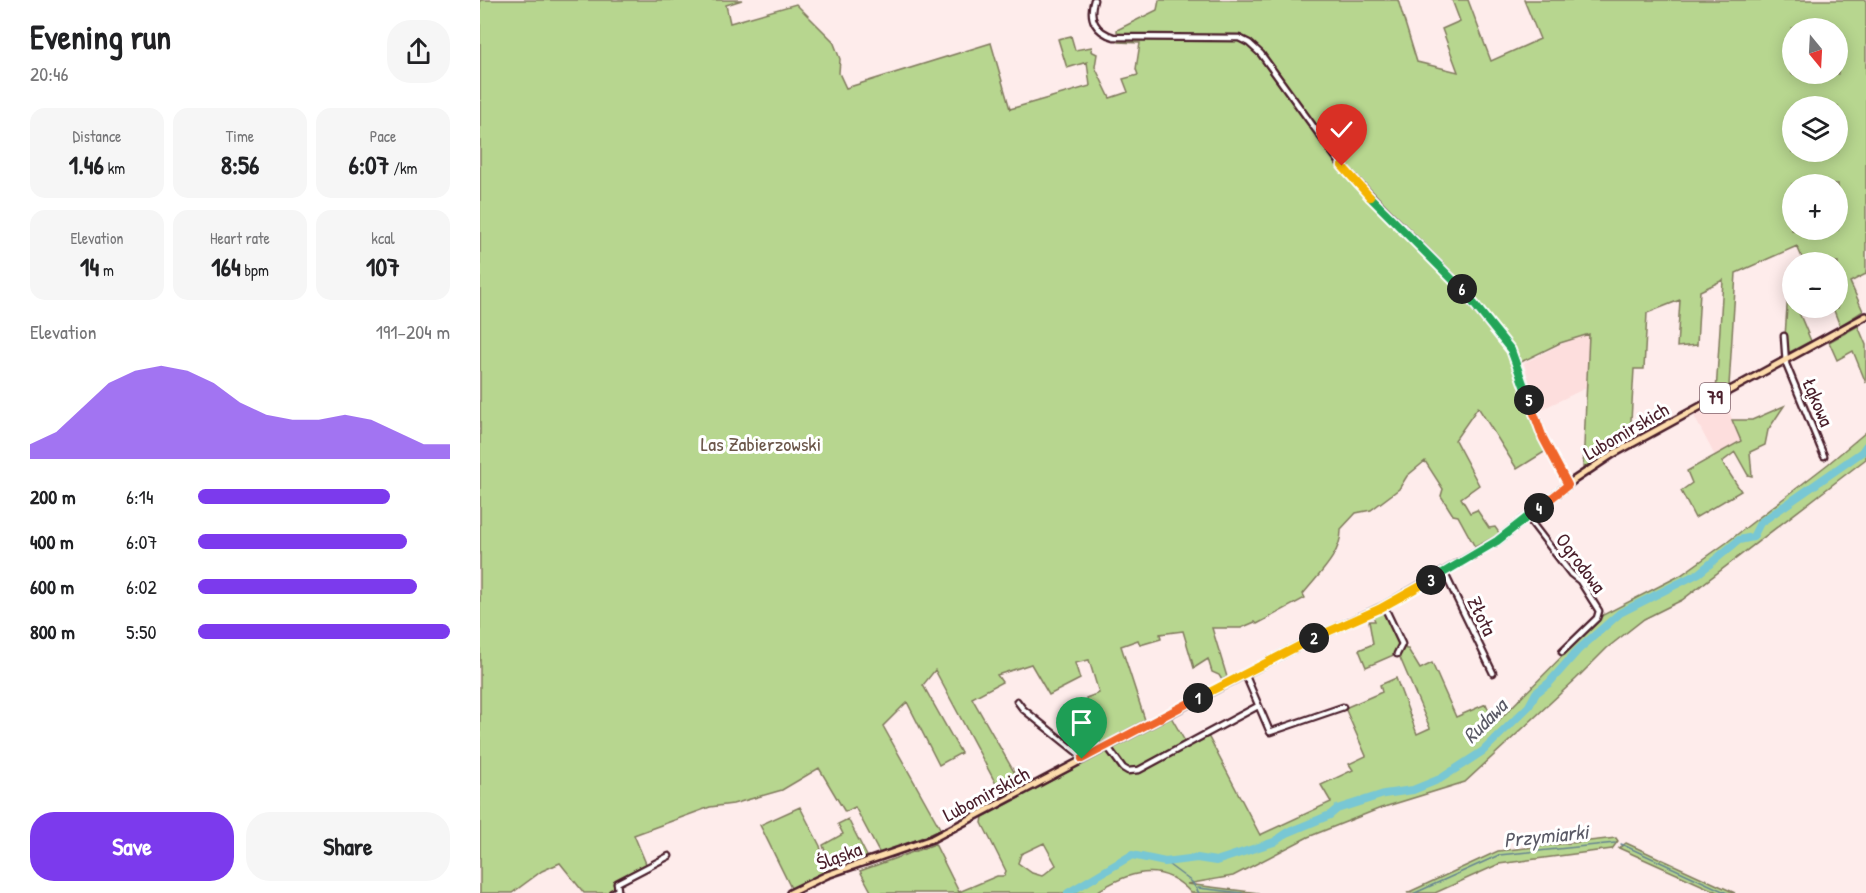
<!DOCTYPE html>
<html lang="en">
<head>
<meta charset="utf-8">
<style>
  body { margin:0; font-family:"Patrick Hand",sans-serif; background:#f6f6f6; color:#202124; height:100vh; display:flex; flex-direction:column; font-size:22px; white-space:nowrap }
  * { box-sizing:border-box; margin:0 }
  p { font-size:20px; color:#757577 }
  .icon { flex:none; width:33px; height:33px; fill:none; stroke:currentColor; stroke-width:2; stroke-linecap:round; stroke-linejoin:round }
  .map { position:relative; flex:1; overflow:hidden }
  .panel { display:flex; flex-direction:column; background:#fff; width:480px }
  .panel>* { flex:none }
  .needle { width:39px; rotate:162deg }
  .controls { position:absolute; left:1302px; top:18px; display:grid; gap:12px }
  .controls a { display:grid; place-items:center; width:66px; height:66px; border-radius:50%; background:#fff; box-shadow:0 3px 15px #0003; font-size:30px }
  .pin { position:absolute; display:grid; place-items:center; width:51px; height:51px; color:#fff; margin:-62px -26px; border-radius:50% 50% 50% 0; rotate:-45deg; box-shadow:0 0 6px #0007 }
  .pin .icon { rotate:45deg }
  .km { position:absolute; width:30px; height:30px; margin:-15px; border-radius:50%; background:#222; color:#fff; font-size:16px; line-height:30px; text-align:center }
  .round { display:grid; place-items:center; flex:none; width:63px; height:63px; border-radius:24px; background:#f6f6f6 }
  .overview { display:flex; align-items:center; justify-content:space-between; height:102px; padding:0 30px }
  h1 { font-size:33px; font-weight:700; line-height:45px }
  .metrics { display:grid; grid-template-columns:repeat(3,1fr); gap:9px; height:102px; padding:6px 30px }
  .metrics div { display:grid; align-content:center; border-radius:15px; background:#f6f6f6; text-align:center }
  .metrics b { font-size:26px; font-weight:700 }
  .metrics small { font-size:16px; font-weight:400 }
  .metrics p { font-size:16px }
  .chart { height:168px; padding:12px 30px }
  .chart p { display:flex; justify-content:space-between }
  .chart svg { width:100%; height:108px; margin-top:6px; fill:#7c3aed; opacity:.7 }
  .primary-button { display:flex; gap:12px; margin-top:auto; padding:12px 30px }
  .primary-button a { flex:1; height:69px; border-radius:24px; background:#7c3aed; color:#fff; font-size:24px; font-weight:700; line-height:69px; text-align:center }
  .primary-button a+a { background:#f6f6f6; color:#202124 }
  ul { padding:0 30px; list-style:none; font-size:20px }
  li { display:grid; grid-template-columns:96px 72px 1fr; align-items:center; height:45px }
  li i { height:15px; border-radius:8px; background:#7c3aed }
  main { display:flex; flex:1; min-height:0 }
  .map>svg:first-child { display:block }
  .built { fill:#fddedd }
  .green { fill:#b7d68f; stroke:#807a5d; stroke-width:1.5; fill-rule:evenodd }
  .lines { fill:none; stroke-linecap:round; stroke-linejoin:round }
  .stream { stroke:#668490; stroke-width:1.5 }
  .river { stroke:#78c7d4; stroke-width:8 }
  .minor-casing { stroke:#4a1f2b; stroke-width:9 }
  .major-casing { stroke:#4a1f2b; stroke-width:10 }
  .minor { stroke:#fff; stroke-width:4.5 }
  .major { stroke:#fddcac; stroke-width:5 }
  .split-1-casing { stroke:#fff; stroke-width:12 }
  .split-2-casing { stroke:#fff; stroke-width:12 }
  .split-3-casing { stroke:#fff; stroke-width:12 }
  .split-4-casing { stroke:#fff; stroke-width:12 }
  .split-5-casing { stroke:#fff; stroke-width:12 }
  .split-6-casing { stroke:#fff; stroke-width:12 }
  .split-7-casing { stroke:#fff; stroke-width:12 }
  .split-8-casing { stroke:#fff; stroke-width:12 }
  .split-1 { stroke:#f0652b; stroke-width:8 }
  .split-2 { stroke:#f5b400; stroke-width:8 }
  .split-3 { stroke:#f5b400; stroke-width:8 }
  .split-4 { stroke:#22a559; stroke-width:8 }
  .split-5 { stroke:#f0652b; stroke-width:8 }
  .split-6 { stroke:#22a559; stroke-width:8 }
  .split-7 { stroke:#22a559; stroke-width:8 }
  .split-8 { stroke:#f5b400; stroke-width:8 }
  .labels { text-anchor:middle; stroke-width:6; stroke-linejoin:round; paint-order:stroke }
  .shield { fill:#fff; stroke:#80626b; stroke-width:1.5 }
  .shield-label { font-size:18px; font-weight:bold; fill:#4a1f2b }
  .street-label { font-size:20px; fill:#4a1f2b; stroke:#fff }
  .park-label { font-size:20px; fill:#6b5649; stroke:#fff }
  .water-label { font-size:21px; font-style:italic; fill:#5a5a66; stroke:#fff }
</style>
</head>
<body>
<main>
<section class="panel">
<div class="overview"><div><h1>Evening run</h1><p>20:46</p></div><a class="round"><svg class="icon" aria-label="share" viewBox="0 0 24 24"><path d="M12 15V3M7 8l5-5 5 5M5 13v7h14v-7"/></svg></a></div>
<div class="metrics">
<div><p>Distance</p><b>1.46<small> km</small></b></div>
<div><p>Time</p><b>8:56</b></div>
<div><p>Pace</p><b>6:07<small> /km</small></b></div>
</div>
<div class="metrics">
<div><p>Elevation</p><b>14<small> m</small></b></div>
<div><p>Heart rate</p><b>164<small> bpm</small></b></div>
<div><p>kcal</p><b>107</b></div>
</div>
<div class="chart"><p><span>Elevation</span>191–204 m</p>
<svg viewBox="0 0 160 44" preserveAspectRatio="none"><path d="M0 44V38L10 33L20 23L30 13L40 8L50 6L60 8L70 13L80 21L90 26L100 28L110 28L120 26L130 28L140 33L150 38L160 38V44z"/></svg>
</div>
<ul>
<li><b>200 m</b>6:14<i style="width:76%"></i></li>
<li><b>400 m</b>6:07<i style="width:83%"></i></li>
<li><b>600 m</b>6:02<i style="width:87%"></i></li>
<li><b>800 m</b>5:50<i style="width:100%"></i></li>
</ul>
<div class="primary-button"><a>Save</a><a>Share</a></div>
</section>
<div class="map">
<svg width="1386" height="893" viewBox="0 0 1386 893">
  <rect width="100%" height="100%" fill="#feeceb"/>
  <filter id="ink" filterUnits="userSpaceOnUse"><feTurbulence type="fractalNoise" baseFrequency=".0167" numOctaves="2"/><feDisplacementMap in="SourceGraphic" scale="12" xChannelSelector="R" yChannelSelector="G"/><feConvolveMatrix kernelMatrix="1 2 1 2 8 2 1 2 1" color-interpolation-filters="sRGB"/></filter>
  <g filter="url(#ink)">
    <!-- built -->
    <path class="built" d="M1109 333 1106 388 1058 411 1044 363 1081 344Z
      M1244 401 1262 441 1235 456 1214 416Z"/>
    <!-- green -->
    <path class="green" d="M0 0H262L246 5 250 23 316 4 353 41 360 59 359 73 366 88 511 43 530 109 610 86 607 62 587 68 578 39 591 36 595 50 612 47 611 51 617 54 615 67 630 98 648 92 643 79 658 75 656 69 660 43 638 42 637 30 677 10 679 0H918L937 62 978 72 962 29 980 21 972 0H988L1011 61 1060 39 1044 0H1386V274L1370 282 1383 311 1360 326 1353 308H1358V262H1324L1317 246 1256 273 1249 386 1236 393 1243 280 1220 291 1217 345 1197 347 1200 300 1167 313 1164 369H1154L1150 438 1103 468 1109 334 1080 343 1035 365 1066 451 1037 469 998 407 975 440 999 485 981 498 990 513 997 510 1009 528 1015 527 1020 534 995 547 978 516 973 515 961 496 963 489 945 461 927 476 919 489 891 510 876 513 861 529C862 554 838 575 823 594L825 598 777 624 775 622 761 628H732L747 677 742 680 739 675 732 672 728 659 714 668 703 631 680 634 681 639 660 645 658 640 641 646 665 720 621 744 606 698 619 693 609 660 595 663 600 679 569 695 551 664 517 675 522 682 492 698 542 786 523 797 455 670 443 685 481 753 459 765 427 702 403 726 461 830 400 854 375 807 365 812 339 768 302 790 253 804 230 807 154 835 167 866 133 884 137 891 132 893H104L80 863 62 871 32 893H0ZM1312 28H1358V74H1312ZM1312 106H1358V152H1312ZM1312 184H1358V230H1312Z
      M1308 291 1312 296V308H1317L1331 341 1308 353 1305 337Z
      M1378 326 1386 345V383L1373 351 1357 360 1349 342Z
      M1304 406 1288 430 1285 445 1270 452 1272 476 1268 475 1255 452 1242 462 1261 491 1215 518 1201 491 1212 483 1207 471 1261 441 1252 420H1272Z
      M1386 432V459L1202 600 1164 619 1127 648 1096 679 985 782 901 808 828 837 753 876 707 884 779 893H711C682 860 647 872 615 893H392L380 871 455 844 479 892 517 876H524L526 871 502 823 503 817 691 717 706 743 726 732 780 835 851 802 841 785 873 770 869 764 886 756 865 708 902 692 900 685 916 678 937 734 950 728 918 653 886 667 879 650 893 644 889 621H895L893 616 908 609 926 649H928L940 669 952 663 976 717 1006 704 1015 724 1123 615 1201 575 1246 543 1348 464ZM564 843 576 865 562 876 552 873 538 863 541 854Z
      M320 807 340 846 347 873 312 890 280 825Z
      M368 819 388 858 351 871 343 845 363 834 358 824Z
      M1136 838 1138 841 1132 849 1019 864 955 893H927L1018 851Z
      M1146 843 1255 893H1239L1139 848Z"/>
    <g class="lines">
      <!-- stream -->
      <path class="stream" d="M619 746 636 737
        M602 754 616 747
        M1141 844 1247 893
        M685 862 712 882 719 893
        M718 888 762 893
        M935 893 1019 855 1135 843"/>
      <!-- river -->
      <path class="river" d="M588 893 652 855 685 862 717 858 736 861 794 842 807 833 850 815 857 809 904 794 933 790 960 779 1003 751 1049 706 1056 693 1069 683 1098 650 1140 613 1219 573 1259 540 1273 537 1280 523 1382 452 1386 446"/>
      <defs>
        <path id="minor" d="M614 0C608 19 616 32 634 37L759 38 769 43 781 54 862 166 970 276 1031 350 1063 438 1088 485
          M1304 336 1306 364 1344 456
          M1048 518 1091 574 1100 581 1119 611 1117 618 1082 652
          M964 572 1013 673
          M904 606 922 644 917 654
          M765 674 790 732 863 707
          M537 701 543 709 599 754 602 759
          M627 746 643 768 648 771 659 770 778 706
          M132 893 138 890 137 883 189 856"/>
        <path id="major" d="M310 893 347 875 452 839 824 643 904 606 1017 541 1094 480 1133 454 1386 316"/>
      </defs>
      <!-- minor casing -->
      <use href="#minor" class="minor-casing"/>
      <!-- major casing -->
      <use href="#major" class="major-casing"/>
      <!-- minor -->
      <use href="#minor" class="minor"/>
      <!-- major -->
      <use href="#major" class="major"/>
    </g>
  </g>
  <g class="lines" filter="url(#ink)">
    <defs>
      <path id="split-1" d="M602 759 718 698"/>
      <path id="split-2" d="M718 698 834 638"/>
      <path id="split-3" d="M834 638 899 609 951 580"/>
      <path id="split-4" d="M951 580 1017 541 1059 508"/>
      <path id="split-5" d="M1049 400 1063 438 1088 485 1059 508"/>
      <path id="split-6" d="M982 289 1031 350 1049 400"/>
      <path id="split-7" d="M890 197 982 289"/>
      <path id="split-8" d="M862 166 890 197"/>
    </defs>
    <!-- split-1 casing -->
    <use href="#split-1" class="split-1-casing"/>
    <!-- split-2 casing -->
    <use href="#split-2" class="split-2-casing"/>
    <!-- split-3 casing -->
    <use href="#split-3" class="split-3-casing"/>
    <!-- split-4 casing -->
    <use href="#split-4" class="split-4-casing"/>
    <!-- split-5 casing -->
    <use href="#split-5" class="split-5-casing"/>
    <!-- split-6 casing -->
    <use href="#split-6" class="split-6-casing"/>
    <!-- split-7 casing -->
    <use href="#split-7" class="split-7-casing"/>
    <!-- split-8 casing -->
    <use href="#split-8" class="split-8-casing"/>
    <!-- split-1 -->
    <use href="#split-1" class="split-1"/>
    <!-- split-2 -->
    <use href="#split-2" class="split-2"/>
    <!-- split-3 -->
    <use href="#split-3" class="split-3"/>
    <!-- split-4 -->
    <use href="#split-4" class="split-4"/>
    <!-- split-5 -->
    <use href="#split-5" class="split-5"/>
    <!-- split-6 -->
    <use href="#split-6" class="split-6"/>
    <!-- split-7 -->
    <use href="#split-7" class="split-7"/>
    <!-- split-8 -->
    <use href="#split-8" class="split-8"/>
  </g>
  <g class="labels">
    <!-- shield labels -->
    <rect class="shield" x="1220" y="383" width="30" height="30" rx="4.5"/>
    <g class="shield-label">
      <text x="1235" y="404">79</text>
    </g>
    <!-- street labels -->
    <g class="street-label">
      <text transform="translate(1338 402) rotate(67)" y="7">Łąkowa</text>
      <text transform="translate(1146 431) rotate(-30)" y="7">Lubomirskich</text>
      <text transform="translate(1101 563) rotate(53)" y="7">Ogrodowa</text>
      <text transform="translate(1002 616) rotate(64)" y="7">Złota</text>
      <text transform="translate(506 794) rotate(-28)" y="7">Lubomirskich</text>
      <text transform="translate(359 856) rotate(-20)" y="7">Śląska</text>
    </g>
    <!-- park labels -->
    <g class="park-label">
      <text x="281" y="451">Las Zabierzowski</text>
    </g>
    <!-- water labels -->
    <g class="water-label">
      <text transform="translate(1005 721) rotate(-45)" y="7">Rudawa</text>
      <text transform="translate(1066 836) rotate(-6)" y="7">Przymiarki</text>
    </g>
  </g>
</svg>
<div class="controls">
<a><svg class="needle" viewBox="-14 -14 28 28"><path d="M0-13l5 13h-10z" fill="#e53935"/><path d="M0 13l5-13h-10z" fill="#757577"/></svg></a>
<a><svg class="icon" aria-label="layers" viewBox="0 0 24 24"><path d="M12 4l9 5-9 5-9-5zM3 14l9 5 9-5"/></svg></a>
<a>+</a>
<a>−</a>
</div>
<div class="pin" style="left:602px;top:759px;background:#1e9e55"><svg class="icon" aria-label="arrive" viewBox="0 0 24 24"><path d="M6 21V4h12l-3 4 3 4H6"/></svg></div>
<div class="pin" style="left:862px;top:166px;background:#d93025"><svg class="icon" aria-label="check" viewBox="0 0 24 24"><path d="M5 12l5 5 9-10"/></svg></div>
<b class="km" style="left:718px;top:698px">1</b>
<b class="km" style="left:834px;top:638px">2</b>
<b class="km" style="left:951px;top:580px">3</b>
<b class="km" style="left:1059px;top:508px">4</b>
<b class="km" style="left:1049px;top:400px">5</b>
<b class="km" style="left:982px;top:289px">6</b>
</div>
</main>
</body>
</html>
